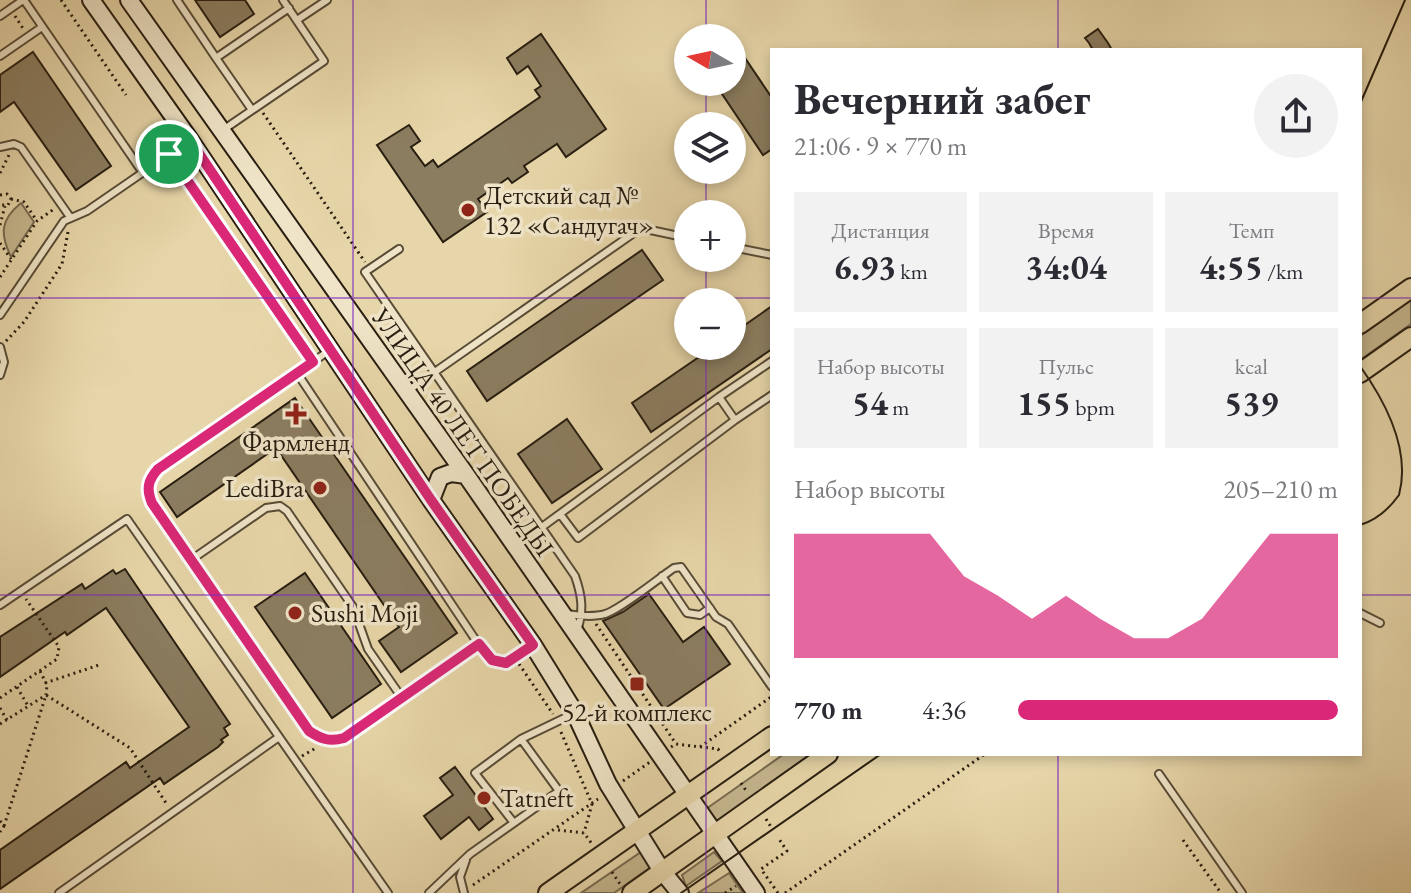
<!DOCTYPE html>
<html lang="ru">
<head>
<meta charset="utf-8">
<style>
  body { margin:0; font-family:"EB Garamond",serif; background:#f2f2f3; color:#2b2b33; height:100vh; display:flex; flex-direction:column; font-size:30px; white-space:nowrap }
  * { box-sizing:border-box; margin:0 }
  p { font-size:26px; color:#7c7c81 }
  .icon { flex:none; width:44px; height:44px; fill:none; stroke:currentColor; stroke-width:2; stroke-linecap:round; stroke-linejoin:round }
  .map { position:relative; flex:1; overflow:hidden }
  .panel { position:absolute; left:770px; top:48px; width:592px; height:708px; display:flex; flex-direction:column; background:#fff; border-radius:0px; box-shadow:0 4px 12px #0003 }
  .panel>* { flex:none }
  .needle { width:52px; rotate:279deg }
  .controls { position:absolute; left:674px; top:24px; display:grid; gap:16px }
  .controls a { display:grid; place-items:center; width:72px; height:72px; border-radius:50%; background:#fff; box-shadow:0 4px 12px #0003; font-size:40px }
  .pin { position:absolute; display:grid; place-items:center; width:68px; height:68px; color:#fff; margin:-34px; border:4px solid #fff; border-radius:50%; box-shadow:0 2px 8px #0007 }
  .round { display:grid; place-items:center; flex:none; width:84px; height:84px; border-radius:42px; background:#f2f2f3 }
  .overview { display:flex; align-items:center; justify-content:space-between; height:136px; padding:0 24px }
  h1 { font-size:44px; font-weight:700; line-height:60px }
  .stats { display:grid; grid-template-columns:repeat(3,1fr); gap:12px; height:136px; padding:8px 24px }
  .stats div { display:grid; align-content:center; border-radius:0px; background:#f2f2f3; text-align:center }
  .stats b { font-size:34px; font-weight:700 }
  .stats small { font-size:22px; font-weight:400 }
  .stats p { font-size:22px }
  .chart { height:224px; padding:16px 24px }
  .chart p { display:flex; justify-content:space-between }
  .chart svg { width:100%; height:144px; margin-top:8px; fill:#db2777; opacity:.7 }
  ul { padding:0 24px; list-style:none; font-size:26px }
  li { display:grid; grid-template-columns:128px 96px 1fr; align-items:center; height:60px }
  li i { height:20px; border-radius:10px; background:#db2777 }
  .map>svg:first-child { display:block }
  .green { fill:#c6b78f; stroke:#766a50; stroke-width:2 }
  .building { fill:#8b7d60; stroke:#271d10; stroke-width:2 }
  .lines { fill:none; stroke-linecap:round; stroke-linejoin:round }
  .lane-casing { stroke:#574b36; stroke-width:10 }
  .secondary-casing { stroke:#271d10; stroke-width:20 }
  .primary-casing { stroke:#271d10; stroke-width:22 }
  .path { stroke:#271d10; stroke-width:3; stroke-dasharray:2 4; stroke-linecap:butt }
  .lane { stroke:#efe4c7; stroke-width:6 }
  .secondary { stroke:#efe4c7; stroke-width:16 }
  .primary { stroke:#e7d6a9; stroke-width:18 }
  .tram { stroke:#271d10; stroke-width:2 }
  .route-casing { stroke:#fff; stroke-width:16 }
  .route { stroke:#db2777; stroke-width:10 }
  .grid { fill:none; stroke:#7b2cbf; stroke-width:2; stroke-opacity:0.55 }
  .poi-dot { fill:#8f2418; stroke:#efe4c7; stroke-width:3 }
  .labels { text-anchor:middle; stroke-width:7; stroke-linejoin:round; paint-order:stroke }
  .poi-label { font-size:26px; fill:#271d10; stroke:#efe4c7; text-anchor:start }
  .street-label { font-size:26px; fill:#271d10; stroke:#efe4c7 }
</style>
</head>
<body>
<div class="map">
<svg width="1411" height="893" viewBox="0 0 1411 893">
  <rect width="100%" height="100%" fill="#e7d6a9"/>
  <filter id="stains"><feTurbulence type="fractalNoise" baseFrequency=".0025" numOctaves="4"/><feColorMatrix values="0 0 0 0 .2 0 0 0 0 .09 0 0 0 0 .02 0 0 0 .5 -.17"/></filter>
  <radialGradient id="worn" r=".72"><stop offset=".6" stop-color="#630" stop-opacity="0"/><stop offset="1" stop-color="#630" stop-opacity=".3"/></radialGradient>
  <!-- green -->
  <path class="green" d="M21 203 34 222 11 257C0 234 0 220 21 203Z
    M1411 300V324L1360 360V336Z
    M784 754H815L716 824 706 809Z
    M641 852 651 867 614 893H581Z
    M714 852 722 861 686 886 682 875Z
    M729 873 743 893H698Z"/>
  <!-- building -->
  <path class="building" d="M195 0H245L254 14 220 37Z
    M1098 29 1108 43 1112 50H1093L1089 43 1085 38Z
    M541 34 606 129 566 157 557 144 524 166 528 172 512 183 508 178 478 199 487 212 443 242 377 145 409 125 420 141 411 147 425 166 433 160 438 167 540 97 535 90 541 86 528 66 517 74 507 58Z
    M33 52 111 166 76 190 14 102 0 112V75Z
    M745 58 772 98V149L763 155 714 82H732V67Z
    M642 250 663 280 487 401 467 371Z
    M772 306V349L651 432 632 403 715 346H732V334Z
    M295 398 457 633 401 672 379 641 399 627 276 448 177 517 160 492Z
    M567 419 602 469 552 503 518 454Z
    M125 569 230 724 224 728 228 735 221 740 223 742 218 747 164 784 160 778 0 889V850L126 762 130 768 189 727 106 608 67 635 65 632 0 677V637L82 584 85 589 113 570 116 574Z
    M305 573 381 684 332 718 255 607Z
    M649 594 683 642 704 627 730 664 664 709 603 621 623 612Z
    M455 767 493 819 479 830 469 817 441 839 424 816 453 795 440 778Z"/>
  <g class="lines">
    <defs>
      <path id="lane" d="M24 0 143 173
        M177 0 216 58 289 8
        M0 16 23 0
        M297 20 327 0
        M0 56 42 27
        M216 58 252 110
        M223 130 324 61 283 0
        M0 147 14 144 21 147 70 217
        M732 247 772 255
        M399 249 365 272 575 576C582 596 584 610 577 631
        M0 315 64 221 87 211 190 140
        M0 347 4 362 0 375
        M330 350 158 469 151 477 148 494 309 731 328 741 344 738 402 698
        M772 361 719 397 735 420 772 395
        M297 373 485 654C502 671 516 656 533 645
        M409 390 641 228 688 238
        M560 514 578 538 735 420
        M542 527 719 397
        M191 560 266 508 280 506 287 511 353 607 368 649 402 698 479 644
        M662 576 687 613 700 615 710 608
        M0 605 127 519 388 893
        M1360 613 1380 623
        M567 614C577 616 595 617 605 614 620 610 659 578 674 568L681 567 716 617 728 624 772 687
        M1159 774 1242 893
        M514 823 475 773 521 739 575 713
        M59 893 279 737
        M429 893 470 854 559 791 521 739
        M464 893 460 877 466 860"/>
      <path id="secondary" d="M91 0 190 140 431 500 533 645 575 713 608 784 662 871 680 893
        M129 0 466 475 756 893
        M431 500 440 477 451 473 466 475"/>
      <path id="primary" d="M1360 324 1411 288
        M1360 373 1411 337
        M548 893 772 736
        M632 893 828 754"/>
    </defs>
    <!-- lane casing -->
    <use href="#lane" class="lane-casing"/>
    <!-- secondary casing -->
    <use href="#secondary" class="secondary-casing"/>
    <!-- primary casing -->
    <use href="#primary" class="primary-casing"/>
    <!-- path -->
    <path class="path" d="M61 0 126 95
      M15 16 24 30
      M263 113 365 262
      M174 161 308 356
      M0 173 9 155
      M0 195 7 194 11 199 8 205H0
      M11 199 24 202 37 221
      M0 225 5 206
      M0 243 11 259
      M0 277 37 221 54 209
      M6 341 24 322 62 264 68 232
      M596 624 676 744
      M519 664 553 714
      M45 683 99 665
      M17 687 28 706
      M0 698 57 659 59 647 26 599
      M0 708 7 720
      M0 724 46 695 47 685 40 671
      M561 732 592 804 584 833
      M671 747 676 744 718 749 720 752
      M700 747 771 697
      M302 756 316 748
      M623 781 650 762
      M741 783 747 792
      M766 819 771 827
      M0 821 4 826 0 832
      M4 826 46 695 130 748 166 803
      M558 830 584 833 592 844
      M1183 840 1221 893
      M612 872 620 884
      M473 885 598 799
      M725 893 736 886
      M778 893 761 869 787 851 779 839
      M785 893 985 754"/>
    <!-- lane -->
    <use href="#lane" class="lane"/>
    <!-- secondary -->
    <use href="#secondary" class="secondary"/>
    <!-- primary -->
    <use href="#primary" class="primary"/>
    <!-- tram -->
    <path class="tram" d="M1360 104 1405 0
      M1360 366C1385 401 1411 450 1399 495 1389 509 1377 520 1360 525
      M681 893 881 754"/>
  </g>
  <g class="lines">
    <defs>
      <path id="route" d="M190 140 431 500 533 645 506 663 492 660 479 644 344 738C329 742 321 739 309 731L152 503C146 489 148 480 158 469L313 362 169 154Z"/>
    </defs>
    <!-- route casing -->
    <use href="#route" class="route-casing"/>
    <!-- route -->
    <use href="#route" class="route"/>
  </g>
  <!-- grid -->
  <path class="grid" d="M353 0V893M706 0V38M1058 0V50M706 82V126M706 170V214M706 258V302M0 298H772M1360 298H1411M706 346V893M0 595H772M1360 595H1411M1058 754V893"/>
  <!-- markers -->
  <g class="poi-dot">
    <circle cx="468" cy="210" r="8"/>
    <path d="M292 402h8v8h8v8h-8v8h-8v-8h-8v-8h8z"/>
    <circle cx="320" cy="488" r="8"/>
    <circle cx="295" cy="613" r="8"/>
    <rect x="629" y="676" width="16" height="16" rx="4"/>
    <circle cx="484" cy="798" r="8"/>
  </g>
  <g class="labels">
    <!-- poi labels -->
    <g class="poi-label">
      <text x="484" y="204">Детский сад №<tspan x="484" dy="30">132 «Сандугач»</tspan></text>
      <text x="296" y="451" text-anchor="middle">Фармленд</text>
      <text x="304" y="497" text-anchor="end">LediBra</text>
      <text x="311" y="622">Sushi Moji</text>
      <text x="637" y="721" text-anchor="middle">52-й комплекс</text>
      <text x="500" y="807">Tatneft</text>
    </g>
    <!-- street labels -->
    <g class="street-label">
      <text transform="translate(463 432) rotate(55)" y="9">УЛИЦА 40 ЛЕТ ПОБЕДЫ</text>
    </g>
  </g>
  <rect width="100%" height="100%" filter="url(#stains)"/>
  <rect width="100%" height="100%" fill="url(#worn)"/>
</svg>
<div class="controls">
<a><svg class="needle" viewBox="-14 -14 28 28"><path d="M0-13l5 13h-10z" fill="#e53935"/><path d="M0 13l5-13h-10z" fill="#7c7c81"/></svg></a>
<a><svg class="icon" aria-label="layers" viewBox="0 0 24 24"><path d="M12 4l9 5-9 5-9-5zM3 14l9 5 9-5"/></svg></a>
<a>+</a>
<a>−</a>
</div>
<div class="pin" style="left:169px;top:154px;background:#1e9e55"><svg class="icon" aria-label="arrive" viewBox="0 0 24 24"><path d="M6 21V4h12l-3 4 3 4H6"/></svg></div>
<section class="panel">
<div class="overview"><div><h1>Вечерний забег</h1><p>21:06 · 9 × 770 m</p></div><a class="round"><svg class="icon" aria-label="share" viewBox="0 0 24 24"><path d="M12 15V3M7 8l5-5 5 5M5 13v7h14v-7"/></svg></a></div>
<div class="stats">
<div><p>Дистанция</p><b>6.93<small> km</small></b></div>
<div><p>Время</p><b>34:04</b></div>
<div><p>Темп</p><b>4:55<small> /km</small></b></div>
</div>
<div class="stats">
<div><p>Набор высоты</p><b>54<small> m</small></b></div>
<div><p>Пульс</p><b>155<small> bpm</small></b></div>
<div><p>kcal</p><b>539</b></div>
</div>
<div class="chart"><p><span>Набор высоты</span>205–210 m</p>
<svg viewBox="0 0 160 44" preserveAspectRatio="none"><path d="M0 44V6L10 6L20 6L30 6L40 6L50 19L60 25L70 32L80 25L90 32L100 38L110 38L120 32L130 19L140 6L150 6L160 6V44z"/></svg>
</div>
<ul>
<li><b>770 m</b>4:36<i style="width:100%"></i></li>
</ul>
</section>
</div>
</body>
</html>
